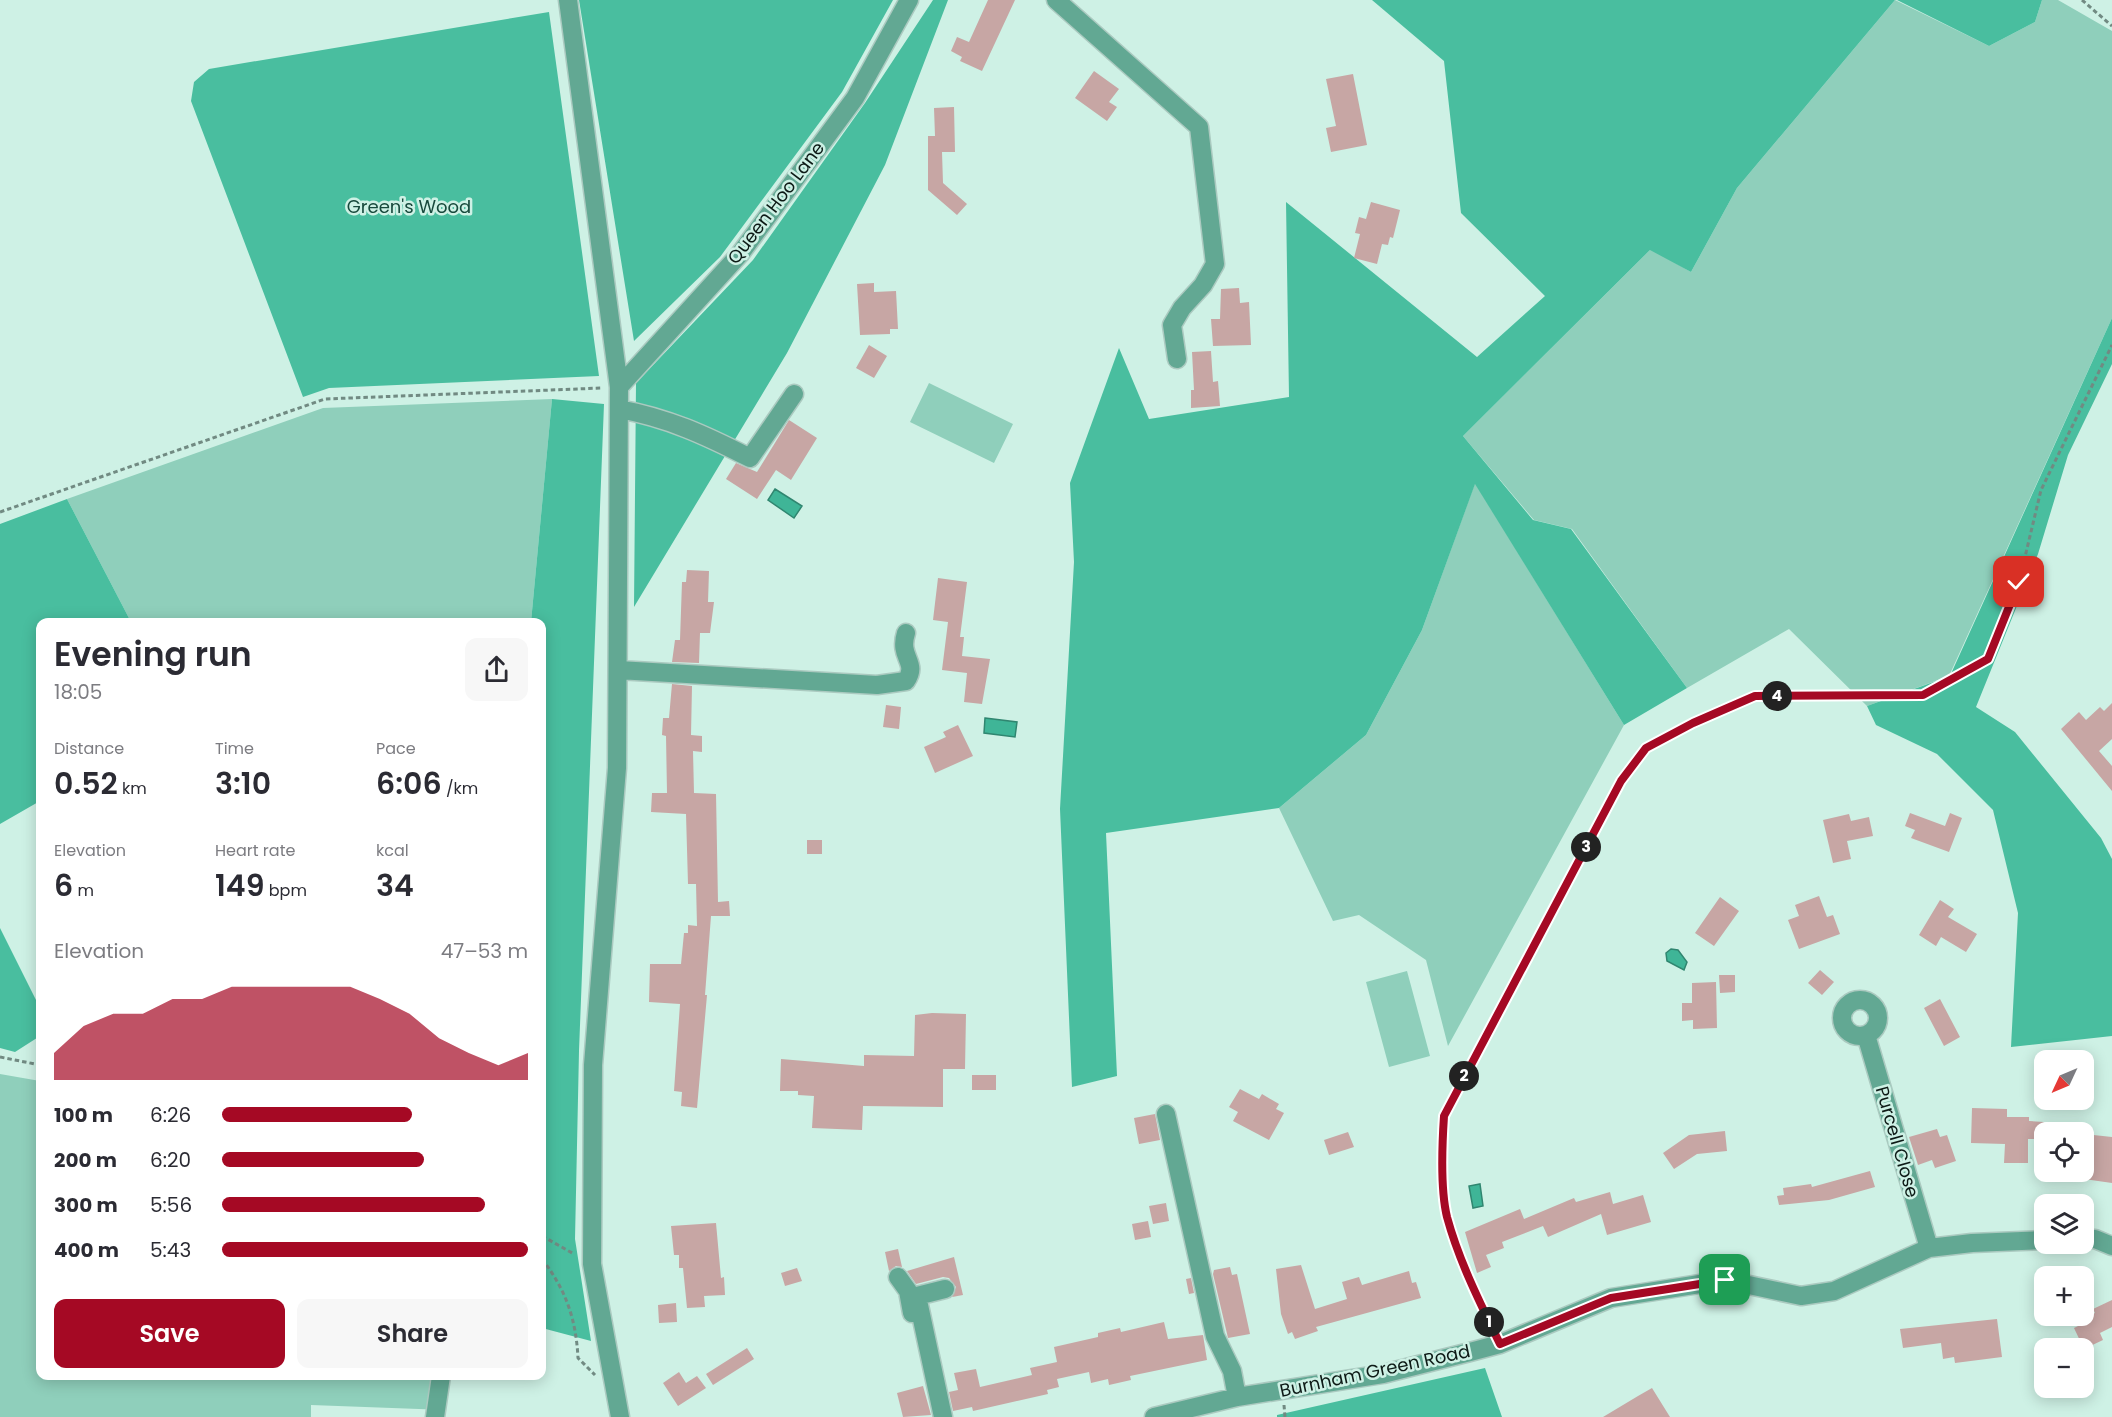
<!DOCTYPE html>
<html lang="en">
<head>
<meta charset="utf-8">
<style>
  body { margin:0; font-family:Poppins,sans-serif; background:#f7f7f7; color:#2b2b33; height:100vh; display:flex; flex-direction:column; font-size:22px; white-space:nowrap }
  * { box-sizing:border-box; margin:0 }
  p { font-size:20px; color:#7c7c81 }
  .icon { flex:none; width:33px; height:33px; fill:none; stroke:currentColor; stroke-width:2; stroke-linecap:round; stroke-linejoin:round }
  .map { position:relative; flex:1; overflow:hidden }
  .sheet { position:absolute; left:36px; top:618px; width:510px; height:762px; display:flex; flex-direction:column; background:#fff; border-radius:12px; box-shadow:0 3px 15px #0003 }
  .sheet>* { flex:none }
  .needle { width:39px; rotate:226deg }
  .fabs { position:absolute; left:2034px; top:1050px; display:grid; gap:12px }
  .fabs a { display:grid; place-items:center; width:60px; height:60px; border-radius:12px; background:#fff; box-shadow:0 3px 15px #0003; font-size:30px }
  .pin { position:absolute; display:grid; place-items:center; width:51px; height:51px; color:#fff; margin:-26px; border-radius:12px; box-shadow:0 3px 9px #0006 }
  .km { position:absolute; width:30px; height:30px; margin:-15px; border-radius:50%; background:#222; color:#fff; font-size:16px; line-height:30px; text-align:center }
  .round { display:grid; place-items:center; flex:none; width:63px; height:63px; border-radius:12px; background:#f7f7f7 }
  .head { display:flex; align-items:center; justify-content:space-between; height:102px; padding:0 18px }
  h1 { font-size:33px; font-weight:600; line-height:45px }
  .metrics { display:grid; grid-template-columns:repeat(3,1fr); gap:9px; height:102px; padding:6px 18px }
  .metrics div { display:grid; align-content:center }
  .metrics b { font-size:30px; font-weight:600 }
  .metrics small { font-size:16px; font-weight:400 }
  .metrics p { font-size:16px }
  .chart { height:168px; padding:12px 18px }
  .chart p { display:flex; justify-content:space-between }
  .chart svg { width:100%; height:108px; margin-top:6px; fill:#a50924; opacity:.7 }
  .cta { display:flex; gap:12px; margin-top:auto; padding:12px 18px }
  .cta a { flex:1; height:69px; border-radius:12px; background:#a50924; color:#fff; font-size:24px; font-weight:600; line-height:69px; text-align:center }
  .cta a+a { background:#f7f7f7; color:#2b2b33 }
  ul { padding:0 18px; list-style:none; font-size:20px }
  li { display:grid; grid-template-columns:96px 72px 1fr; align-items:center; height:45px }
  li i { height:15px; border-radius:8px; background:#a50924 }
  .map>svg:first-child { display:block }
  .green { fill:#8fcfbb }
  .forest { fill:#49be9f }
  .water { fill:#3fb597; stroke:#308670; stroke-width:1.5 }
  .building { fill:#c7a6a4 }
  .lines { fill:none; stroke-linecap:round; stroke-linejoin:round }
  .minor-casing { stroke:#abcac0; stroke-width:21 }
  .path { stroke:#718a82; stroke-width:3; stroke-dasharray:4.5 3; stroke-linecap:butt }
  .minor { stroke:#62a893; stroke-width:18 }
  .route-casing { stroke:#fff; stroke-width:12 }
  .route { stroke:#a50924; stroke-width:8 }
  .labels { text-anchor:middle; stroke-width:5; stroke-linejoin:round; paint-order:stroke }
  .street-label { font-size:18px; fill:#0d1a16; stroke:#cef1e5 }
  .park-label { font-size:18px; fill:#17493c; stroke:#cef1e5 }
</style>
</head>
<body>
<div class="map">
<svg width="2112" height="1417" viewBox="0 0 2112 1417">
  <rect width="100%" height="100%" fill="#cef1e5"/>
  <!-- green -->
  <path class="green" d="M1895 0 1989 46 2035 22 2042 0H2058L2112 31V318L1949 676 1867 706 1789 629 1687 688 1572 529 1534 520 1463 436 1651 249 1691 272 1737 188Z
    M929 383 1013 424 994 463 910 422Z
    M552 399 531 622H131L67 499 323 408Z
    M1475 483 1624 725 1448 1046 1426 960 1359 915 1333 921 1279 808 1366 735 1422 630Z
    M1407 971 1430 1056 1389 1067 1366 982Z
    M0 1074 40 1081V1376H448L446 1410 311 1405V1417H0Z"/>
  <!-- forest -->
  <path class="forest" d="M579 0H893L842 92 720 257 634 341Z
    M933 0H948L885 165 787 353 634 607 636 383 753 260 865 103Z
    M1372 0H1895L1737 188 1691 272 1650 250 1463 436 1533 520 1571 529 1687 688 1624 725 1475 484 1422 630 1366 735 1279 808 1106 833 1117 1076 1072 1087 1060 809 1074 562 1070 483 1119 348 1149 419 1289 397 1286 202 1477 357 1545 296 1461 213 1444 61Z
    M1897 0H2042L2035 22 1989 46Z
    M549 12 599 376 329 388 303 397 191 101 194 82 209 69Z
    M2112 318V364L2068 455 2038 554 1976 707 2015 732 2101 838 2112 859V1036L2011 1047 2018 913 1993 810 1937 754 1876 725 1867 706 1950 676Z
    M552 399 604 404 579 1051 575 1239 591 1341 542 1328V622H531Z
    M67 499 131 622H40V801L0 824V524Z
    M0 928 40 1008V1036L15 1052 0 1048Z
    M1485 1368 1502 1417H1277V1415Z"/>
  <!-- water -->
  <path class="water" d="M775 489 802 506 794 518 768 500Z
    M985 718 1017 722 1015 737 984 733Z
    M1671 949 1678 950 1687 962 1684 970 1667 961 1666 953Z
    M1480 1184 1483 1206 1473 1208 1469 1186Z"/>
  <!-- building -->
  <path class="building" d="M988 0H1015L982 71 960 61 962 57 951 51 957 37 969 42Z
    M1094 71 1119 89 1109 102 1117 107 1107 121 1075 98Z
    M1353 74 1367 145 1331 152 1326 128 1336 126 1326 79Z
    M954 107 955 152H942L943 183 967 204 957 215 928 190V136H935L934 108Z
    M1371 202 1400 210 1393 238 1390 237 1388 245 1382 244 1377 264 1354 258 1360 234 1355 233 1359 217 1366 219Z
    M874 283V292L896 291 898 329H890V334L860 335 857 284Z
    M1239 288 1240 303 1249 302 1251 345 1213 346 1211 319H1220L1221 289Z
    M869 345 887 356 874 378 856 368Z
    M1211 351 1213 382 1218 381 1220 406 1191 408V390H1194L1192 352Z
    M789 420 817 438 791 480 776 470 757 499 726 479 736 463 757 472Z
    M687 570 709 571 708 602H714L710 633H700L699 663 672 662 675 640H680L682 582H686Z
    M938 578 967 582 960 637H964L962 656 990 659 982 704 964 702 967 673 942 670 948 622 933 620Z
    M672 684 692 686 691 735 702 736V752L693 751 694 793 716 794 718 902 729 901 730 916H711L705 995H707L697 1108 681 1106 682 1092 674 1091 680 1004 649 1002 650 964H681L684 933H688V925L697 926 696 884H688L686 814 651 812 652 793H667L666 736 662 735 663 718H669Z
    M2112 703V739L2099 751 2112 766V791L2061 729 2079 712 2086 720 2100 707 2104 711Z
    M886 705 901 707 899 729 883 727Z
    M958 725 973 756 935 773 924 747 946 737 943 732Z
    M1910 813 1945 826 1950 813 1962 818 1949 852 1911 838 1915 830 1905 826Z
    M1849 814 1851 821 1869 817 1873 836 1847 841 1851 859 1833 863 1823 820Z
    M807 840H822V854H807Z
    M1819 896 1827 917 1833 915 1840 934 1799 949 1788 920 1799 916 1795 905Z
    M1720 897 1739 911 1714 946 1695 933Z
    M1940 900 1954 909 1948 917 1977 934 1966 952 1941 937 1936 946 1919 935Z
    M1820 970 1834 982 1822 995 1808 983Z
    M1719 975H1735V992L1720 993Z
    M1716 982 1717 1028 1693 1029V1020L1682 1021V1003H1692V983Z
    M1940 999 1960 1037 1944 1046 1924 1008Z
    M932 1013 966 1014 965 1069H943V1107L863 1106 862 1130 812 1128 814 1096 798 1095V1091H780L781 1059 864 1066V1055L914 1056 915 1015Z
    M972 1075H996V1090H972Z
    M1240 1089 1259 1099 1262 1094 1279 1104 1276 1109 1284 1113 1269 1140 1233 1121 1238 1112 1229 1107Z
    M1972 1108 2007 1109V1117H2029V1121L2044 1122V1139H2028V1163H2004L2005 1144 1971 1143Z
    M1155 1114 1160 1140 1139 1144 1134 1118Z
    M1937 1129 1940 1137 1947 1135 1956 1161 1935 1168 1932 1160 1918 1165 1909 1137Z
    M1725 1131 1727 1151 1697 1154 1674 1169 1663 1153 1689 1135Z
    M1348 1132 1354 1147 1329 1155 1324 1140Z
    M2084 1134 2112 1137V1183L2084 1179Z
    M1870 1171 1875 1187 1829 1200 1779 1205 1777 1196 1784 1195 1783 1188 1811 1184 1812 1187Z
    M1610 1192 1613 1204 1643 1195 1651 1222 1607 1235 1601 1214 1548 1237 1543 1226 1502 1242 1504 1248 1486 1255 1491 1267 1477 1273 1465 1232 1520 1209 1524 1219 1574 1198 1576 1202Z
    M1166 1203 1169 1221 1153 1224 1149 1206Z
    M1148 1221 1151 1237 1135 1240 1132 1224Z
    M716 1223 721 1278 724 1277 725 1295 704 1296 705 1307 687 1308 683 1268H679V1255H674L671 1226Z
    M898 1249 902 1267 896 1266 889 1271 885 1252Z
    M954 1257 963 1295 952 1297 956 1287 949 1278 943 1277 916 1284 907 1271Z
    M1301 1265 1315 1309 1347 1299 1342 1282 1359 1277 1362 1285 1409 1271 1412 1283 1416 1282 1421 1298 1316 1327 1318 1331 1295 1339 1292 1332 1288 1334 1281 1314 1276 1269Z
    M1230 1267 1232 1275 1237 1274 1250 1334 1228 1338 1213 1274 1214 1270Z
    M797 1268 802 1281 785 1286 781 1273Z
    M1191 1278 1194 1293 1189 1294 1186 1279Z
    M2112 1300V1327L2100 1333 2103 1340 2084 1349 2074 1328 2082 1324 2080 1320 2095 1313 2093 1309Z
    M676 1303 677 1322 659 1323 658 1305Z
    M1997 1319 2002 1357 1955 1363 1954 1357 1943 1359 1941 1343 1903 1348 1900 1329Z
    M1164 1322 1168 1339 1203 1335 1207 1360 1130 1376 1131 1380 1109 1385 1108 1379 1091 1383 1089 1372 1057 1379 1059 1387 1047 1390 1048 1394 973 1411 972 1407 953 1411 949 1392 958 1390 954 1373 976 1369 980 1387 1032 1375 1030 1368 1057 1362 1054 1347 1098 1337V1333L1120 1328 1121 1332Z
    M747 1348 754 1359 713 1385 706 1374Z
    M679 1372 686 1383 697 1376 706 1388 678 1406 663 1383Z
    M923 1386 931 1415 903 1417 897 1393Z
    M1652 1388 1670 1417H1603L1638 1396Z"/>
  <g class="lines">
    <defs>
      <path id="minor" d="M568 0 619 387 617 768 593 1065 592 1264 620 1417
        M1056 0 1199 127 1215 264 1203 285 1182 308 1172 325 1177 359
        M619 387 740 254 855 98 909 0
        M619 409C668 418 705 435 750 458L794 394
        M618 670 877 685 906 681C919 662 898 658 906 633
        M1842 1018a18 18 0 1 1 36 0a18 18 0 1 1-36 0Z
        M1866 1035 1929 1248
        M1166 1114 1215 1336 1232 1371 1237 1397
        M2084 1239H2095L2112 1246
        M898 1277 908 1291 912 1313
        M435 1417 441 1376
        M943 1417 917 1296 945 1289
        M1154 1417 1237 1397 1383 1374 1470 1352 1500 1344 1611 1298 1725 1280 1801 1296 1834 1291 1929 1248 1972 1243 2044 1240"/>
    </defs>
    <!-- minor casing -->
    <use href="#minor" class="minor-casing"/>
    <!-- path -->
    <path class="path" d="M2082 0 2112 26
      M0 512 325 399 602 388
      M0 1057 40 1065
      M542 1236 574 1254
      M542 1259C566 1290 576 1319 578 1358L595 1375
      M1493 1329 1475 1293 1447 1215 1442 1147 1444 1116 1621 781 1646 748 1693 723 1755 696 1923 695 1988 659 2019 582 2041 490 2112 345
      M1284 1405 1285 1417"/>
    <!-- minor -->
    <use href="#minor" class="minor"/>
  </g>
  <g class="lines">
    <defs>
      <path id="route" d="M1725 1280 1611 1298 1500 1344C1480 1303 1459 1261 1447 1217 1440 1188 1442 1146 1444 1116L1621 781 1646 748 1693 723 1755 696 1923 695 1988 659 2019 582"/>
    </defs>
    <!-- route casing -->
    <use href="#route" class="route-casing"/>
    <!-- route -->
    <use href="#route" class="route"/>
  </g>
  <g class="labels">
    <!-- street labels -->
    <g class="street-label">
      <text transform="translate(776 203) rotate(-53)" y="6">Queen Hoo Lane</text>
      <text transform="translate(1897 1142) rotate(74)" y="6">Purcell Close</text>
      <text transform="translate(1375 1371) rotate(-12)" y="6">Burnham Green Road</text>
    </g>
    <!-- park labels -->
    <g class="park-label">
      <text x="409" y="213">Green's Wood</text>
    </g>
  </g>
</svg>
<div class="fabs">
<a><svg class="needle" viewBox="-14 -14 28 28"><path d="M0-13l5 13h-10z" fill="#e53935"/><path d="M0 13l5-13h-10z" fill="#7c7c81"/></svg></a>
<a><svg class="icon" aria-label="locate" viewBox="0 0 24 24"><circle cx="12" cy="12" r="6"/><path d="M12 2v4M12 18v4M2 12h4M18 12h4"/></svg></a>
<a><svg class="icon" aria-label="layers" viewBox="0 0 24 24"><path d="M12 4l9 5-9 5-9-5zM3 14l9 5 9-5"/></svg></a>
<a>+</a>
<a>−</a>
</div>
<div class="pin" style="left:1725px;top:1280px;background:#1e9e55"><svg class="icon" aria-label="arrive" viewBox="0 0 24 24"><path d="M6 21V4h12l-3 4 3 4H6"/></svg></div>
<div class="pin" style="left:2019px;top:582px;background:#d93025"><svg class="icon" aria-label="check" viewBox="0 0 24 24"><path d="M5 12l5 5 9-10"/></svg></div>
<b class="km" style="left:1489px;top:1322px">1</b>
<b class="km" style="left:1464px;top:1076px">2</b>
<b class="km" style="left:1586px;top:847px">3</b>
<b class="km" style="left:1777px;top:696px">4</b>
<section class="sheet">
<div class="head"><div><h1>Evening run</h1><p>18:05</p></div><a class="round"><svg class="icon" aria-label="share" viewBox="0 0 24 24"><path d="M12 15V3M7 8l5-5 5 5M5 13v7h14v-7"/></svg></a></div>
<div class="metrics">
<div><p>Distance</p><b>0.52<small> km</small></b></div>
<div><p>Time</p><b>3:10</b></div>
<div><p>Pace</p><b>6:06<small> /km</small></b></div>
</div>
<div class="metrics">
<div><p>Elevation</p><b>6<small> m</small></b></div>
<div><p>Heart rate</p><b>149<small> bpm</small></b></div>
<div><p>kcal</p><b>34</b></div>
</div>
<div class="chart"><p><span>Elevation</span>47–53 m</p>
<svg viewBox="0 0 160 44" preserveAspectRatio="none"><path d="M0 44V33L10 22L20 17L30 17L40 11L50 11L60 6L70 6L80 6L90 6L100 6L110 11L120 17L130 27L140 33L150 38L160 33V44z"/></svg>
</div>
<ul>
<li><b>100 m</b>6:26<i style="width:62%"></i></li>
<li><b>200 m</b>6:20<i style="width:66%"></i></li>
<li><b>300 m</b>5:56<i style="width:86%"></i></li>
<li><b>400 m</b>5:43<i style="width:100%"></i></li>
</ul>
<div class="cta"><a>Save</a><a>Share</a></div>
</section>
</div>
</body>
</html>
